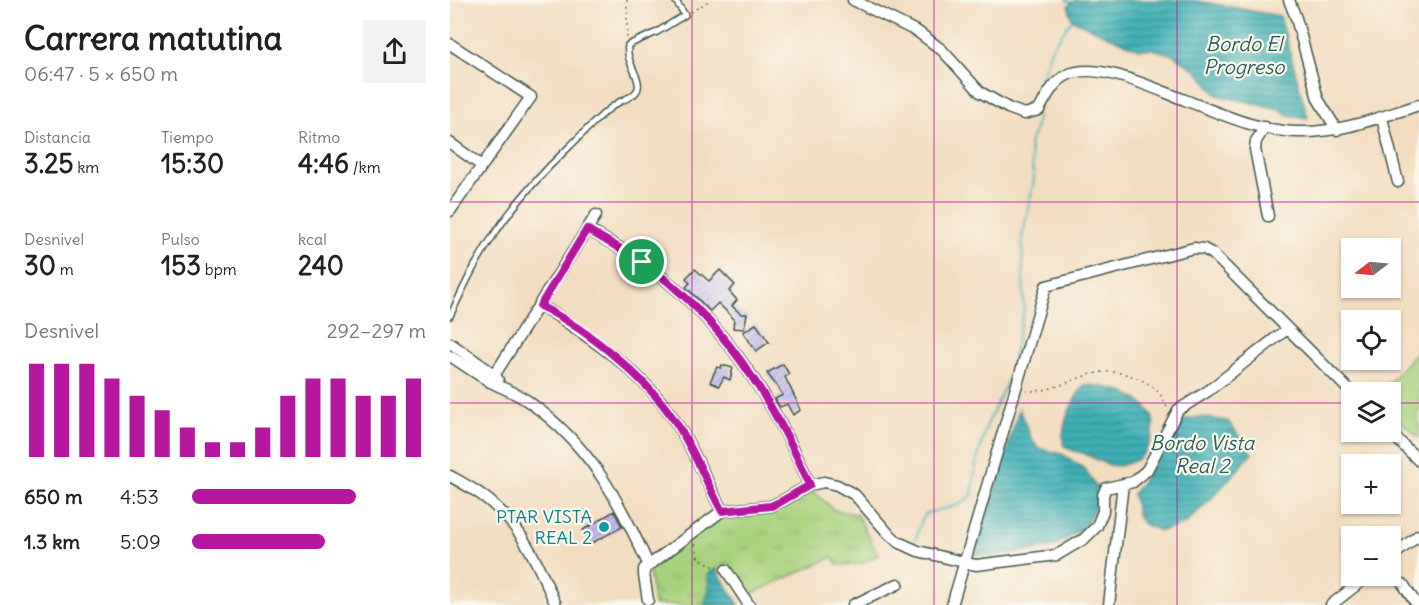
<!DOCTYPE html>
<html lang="es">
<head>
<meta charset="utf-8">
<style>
  body { margin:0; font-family:Delius,sans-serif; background:#f2f2f2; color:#202124; height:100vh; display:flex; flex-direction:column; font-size:22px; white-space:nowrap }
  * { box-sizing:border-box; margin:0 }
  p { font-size:20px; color:#757577 }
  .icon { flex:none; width:33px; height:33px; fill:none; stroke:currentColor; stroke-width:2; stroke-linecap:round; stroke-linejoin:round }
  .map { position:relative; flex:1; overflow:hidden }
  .panel { display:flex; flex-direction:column; background:#fff; width:450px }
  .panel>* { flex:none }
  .needle { width:39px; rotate:254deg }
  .tools { position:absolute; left:891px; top:238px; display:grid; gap:12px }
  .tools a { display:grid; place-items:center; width:60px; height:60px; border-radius:0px; background:#fff; box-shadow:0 2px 4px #0004; font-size:30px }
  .pin { position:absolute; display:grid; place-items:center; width:51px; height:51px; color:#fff; margin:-26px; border:3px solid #fff; border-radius:50%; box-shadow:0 2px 6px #0007 }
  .round { display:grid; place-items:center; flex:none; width:63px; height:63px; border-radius:0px; background:#f2f2f2 }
  .overview { display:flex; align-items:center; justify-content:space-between; height:102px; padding:0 24px }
  h1 { font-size:33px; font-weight:700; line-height:45px }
  .stats { display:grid; grid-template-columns:repeat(3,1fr); gap:9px; height:102px; padding:6px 24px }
  .stats div { display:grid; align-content:center }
  .stats b { font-size:26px; font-weight:700 }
  .stats small { font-size:16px; font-weight:400 }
  .stats p { font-size:16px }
  .chart { height:168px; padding:12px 24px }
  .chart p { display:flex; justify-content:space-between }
  .chart svg { width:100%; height:108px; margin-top:6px; stroke:#b5179e; stroke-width:6 }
  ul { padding:0 24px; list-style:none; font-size:20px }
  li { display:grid; grid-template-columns:96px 72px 1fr; align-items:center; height:45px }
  li i { height:15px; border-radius:8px; background:#b5179e }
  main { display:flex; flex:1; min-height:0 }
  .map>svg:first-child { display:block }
  .grass { fill:url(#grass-tufts); stroke:#648859; stroke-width:1.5 }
  .garden { fill:#a8d27e; stroke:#648859; stroke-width:1.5 }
  .water { fill:url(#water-rules); stroke:#2f7675; stroke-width:1.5 }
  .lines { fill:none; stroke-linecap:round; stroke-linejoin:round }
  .stream { stroke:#3fb0b6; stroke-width:2 }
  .building { fill:url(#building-hatch) }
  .lane-casing { stroke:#3f5549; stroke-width:8 }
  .street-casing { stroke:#3f5549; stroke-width:13 }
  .path { stroke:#3f5549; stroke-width:1.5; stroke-dasharray:1.5 4.5; stroke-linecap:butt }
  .lane { stroke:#fff; stroke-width:5 }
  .street { stroke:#fff; stroke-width:10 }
  .route-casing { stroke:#fff; stroke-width:12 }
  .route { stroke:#b5179e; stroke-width:8 }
  .grid { fill:none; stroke:#b5179e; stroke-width:1.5; stroke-opacity:0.55 }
  .culture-dot { fill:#0f9aa8; stroke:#fbf7ec; stroke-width:2 }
  .labels { text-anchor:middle; stroke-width:4.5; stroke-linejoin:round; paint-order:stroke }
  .culture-label { font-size:18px; fill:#0d838f; stroke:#fbf7ec; text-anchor:end }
  .water-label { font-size:20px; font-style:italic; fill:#29605b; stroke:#fbf7ec }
</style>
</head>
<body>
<main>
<section class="panel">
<div class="overview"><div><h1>Carrera matutina</h1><p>06:47 · 5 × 650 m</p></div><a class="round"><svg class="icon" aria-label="share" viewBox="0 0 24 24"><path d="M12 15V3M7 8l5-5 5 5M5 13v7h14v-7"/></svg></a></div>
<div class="stats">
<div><p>Distancia</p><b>3.25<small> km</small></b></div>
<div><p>Tiempo</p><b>15:30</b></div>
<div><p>Ritmo</p><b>4:46<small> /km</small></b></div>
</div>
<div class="stats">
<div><p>Desnivel</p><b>30<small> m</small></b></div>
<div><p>Pulso</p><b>153<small> bpm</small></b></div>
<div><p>kcal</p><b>240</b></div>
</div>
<div class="chart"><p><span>Desnivel</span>292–297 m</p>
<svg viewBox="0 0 160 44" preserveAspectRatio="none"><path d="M5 44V6M15 44V6M25 44V6M35 44V12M45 44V19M55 44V25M65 44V32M75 44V38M85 44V38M95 44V32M105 44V19M115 44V12M125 44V12M135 44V19M145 44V19M155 44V12"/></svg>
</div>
<ul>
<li><b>650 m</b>4:53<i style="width:70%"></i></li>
<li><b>1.3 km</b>5:09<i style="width:57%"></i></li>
</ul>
</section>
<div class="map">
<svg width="969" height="605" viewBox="0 0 969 605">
  <defs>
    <pattern id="grass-tufts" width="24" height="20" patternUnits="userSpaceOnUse" patternTransform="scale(1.5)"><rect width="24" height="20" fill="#a8d27e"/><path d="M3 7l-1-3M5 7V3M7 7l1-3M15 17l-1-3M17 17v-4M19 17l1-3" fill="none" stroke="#90b56e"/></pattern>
    <pattern id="water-rules" width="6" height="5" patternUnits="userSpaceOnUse" patternTransform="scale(1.5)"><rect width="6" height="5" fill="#3fb0b6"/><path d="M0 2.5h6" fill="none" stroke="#349095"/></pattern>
    <pattern id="building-hatch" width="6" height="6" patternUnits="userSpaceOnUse" patternTransform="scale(1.5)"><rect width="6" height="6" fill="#c1b9ee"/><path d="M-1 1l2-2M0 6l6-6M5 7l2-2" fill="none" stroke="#9c98c2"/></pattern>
  </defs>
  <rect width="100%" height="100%" fill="#fbf7ec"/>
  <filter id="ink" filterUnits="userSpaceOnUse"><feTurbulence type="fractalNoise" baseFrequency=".0167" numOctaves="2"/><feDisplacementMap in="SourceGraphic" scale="12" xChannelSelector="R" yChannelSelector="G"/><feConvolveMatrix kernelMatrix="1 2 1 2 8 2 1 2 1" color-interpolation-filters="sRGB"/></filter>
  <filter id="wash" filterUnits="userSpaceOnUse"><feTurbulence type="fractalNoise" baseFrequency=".008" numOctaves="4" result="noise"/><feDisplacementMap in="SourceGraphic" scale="24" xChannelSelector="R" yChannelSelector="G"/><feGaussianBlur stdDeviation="1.35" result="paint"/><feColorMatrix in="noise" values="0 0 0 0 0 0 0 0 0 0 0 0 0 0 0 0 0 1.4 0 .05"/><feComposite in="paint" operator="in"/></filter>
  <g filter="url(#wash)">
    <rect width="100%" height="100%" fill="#f3ddc0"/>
    <!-- grass -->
    <path class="grass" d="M360 488 384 510 407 514 428 555 411 564 387 565 383 557 296 596 274 564 266 570 289 605H204L199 570 270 510 332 508Z"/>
    <!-- garden -->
    <path class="garden" d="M969 349V438L941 413 940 393H930Z"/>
    <!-- water -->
    <path class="water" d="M625 0H742L830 16 858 118 837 115 830 109 767 95 746 70 723 55 702 49H688L622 20 618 6Z
      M634 385C658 386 685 391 700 412 709 425 699 449 689 458 685 461 673 466 668 466 658 467 646 459 637 455 627 450 622 453 613 445 612 421 621 404 634 385Z
      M569 409 582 440 588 448 612 454 635 469 648 490 649 499 634 528 603 547 545 556 525 555Z
      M749 417 778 421 802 454 761 499 735 524 711 531 695 525 688 518 683 494 717 446 724 430 733 420Z
      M266 569 289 605H254L259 590 258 573Z"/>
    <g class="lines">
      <!-- stream -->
      <path class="stream" d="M616 0 621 2
        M588 106 584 98 602 47 622 20
        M465 541 472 519 477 513 509 505 522 495 526 464 537 425 562 371 564 353 574 309 572 239 584 180 579 143 584 134 588 114"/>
    </g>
    <g id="blocks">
      <!-- building -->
      <path class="building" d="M245 269 259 281 270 270 285 285 279 291 287 300 282 306 291 314H297L294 329 283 328 284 319 268 303 260 311 236 287 240 283 236 278Z
        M306 324 319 342 306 351 293 332Z
        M333 364 339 374 335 377 351 410 343 415 337 404 330 407 325 399 333 395 317 373Z
        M272 365 283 368 280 380 274 377 269 386 260 382 267 367 271 368Z
        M164 511 172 527 140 544 133 530Z"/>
    </g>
  </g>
  <g filter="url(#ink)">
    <use href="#blocks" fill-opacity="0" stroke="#3f5549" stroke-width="1.5"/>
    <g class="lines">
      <defs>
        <path id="lane" d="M0 316C9 298 17 279 27 262 51 220 83 181 119 147 134 133 149 115 166 104 173 99 186 97 188 88 191 77 175 62 178 45L207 32 235 15 225 0"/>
        <path id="street" d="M403 0 468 32 492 50 530 92 558 108 574 114 589 110C597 96 603 82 617 75 647 60 707 90 735 100 771 114 811 132 849 132 891 133 930 117 969 105
          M839 0 846 18 868 99 887 130
          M0 44 81 97 0 211
          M932 118 948 182
          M815 127 806 141 805 149 818 216
          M0 143 32 166
          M137 229C155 240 175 250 192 262 271 317 323 398 360 485
          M90 306C105 313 118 323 132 333 170 359 207 389 230 429 246 455 258 484 272 511
          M0 343 44 374 48 380
          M0 356C13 364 25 373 39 381 52 388 67 393 79 402 140 445 169 500 199 566
          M40 382 146 215
          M940 432 969 461
          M0 476C16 485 33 494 46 507 76 533 90 570 106 605
          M940 558 969 535
          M276 570 299 605
          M953 584 967 605
          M198 600 194 575V569L272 511 321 506 332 501 360 485 374 482 387 485 405 495 437 532 448 542 468 551 526 565 607 555 634 539 647 526 653 511V495L656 488 683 482 697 470 728 410 758 391 837 329
          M403 605 448 584
          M502 605 596 286 744 248 754 249 763 254 902 393
          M659 605 673 484
          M881 605 918 576"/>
      </defs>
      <!-- lane casing -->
      <use href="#lane" class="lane-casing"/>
      <!-- street casing -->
      <use href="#street" class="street-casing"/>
      <!-- path -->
      <path class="path" d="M177 0V38
        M241 12 260 0
        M576 391C620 393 640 357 689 379 703 385 712 393 717 408
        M245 544 248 557 268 569"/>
      <!-- lane -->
      <use href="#lane" class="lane"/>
      <!-- street -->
      <use href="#street" class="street"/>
    </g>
  </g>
  <g class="lines" filter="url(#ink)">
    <defs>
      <path id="route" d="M137 229C155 241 175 250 192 262 271 317 322 398 360 485L332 501 321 506 272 511C257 484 246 455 230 429 202 382 139 330 90 306Z"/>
    </defs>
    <!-- route casing -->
    <use href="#route" class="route-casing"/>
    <!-- route -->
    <use href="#route" class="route"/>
  </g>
  <!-- grid -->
  <path class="grid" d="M242 0V605M484 0V605M727 0V605M0 202H969M0 403H902M940 403H969"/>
  <!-- markers -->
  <circle class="culture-dot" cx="154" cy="527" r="6"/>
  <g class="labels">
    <!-- culture labels -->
    <g class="culture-label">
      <text x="142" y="523">PTAR VISTA<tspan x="142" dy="21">REAL 2</tspan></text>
    </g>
    <!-- water labels -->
    <g class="water-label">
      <text x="794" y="51">Bordo El<tspan x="794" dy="23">Progreso</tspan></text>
      <text x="752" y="450">Bordo Vista<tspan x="752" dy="23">Real 2</tspan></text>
    </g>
  </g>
</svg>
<div class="tools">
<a><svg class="needle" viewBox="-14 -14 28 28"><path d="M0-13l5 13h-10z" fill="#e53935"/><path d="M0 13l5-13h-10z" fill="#757577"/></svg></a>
<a><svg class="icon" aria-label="locate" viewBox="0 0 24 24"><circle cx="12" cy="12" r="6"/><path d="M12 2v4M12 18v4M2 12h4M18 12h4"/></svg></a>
<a><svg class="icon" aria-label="layers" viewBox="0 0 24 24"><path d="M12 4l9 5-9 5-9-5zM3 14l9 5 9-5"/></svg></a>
<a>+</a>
<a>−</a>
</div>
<div class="pin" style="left:192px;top:262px;background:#1e9e55"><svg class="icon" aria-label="arrive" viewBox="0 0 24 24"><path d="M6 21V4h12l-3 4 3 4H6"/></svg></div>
</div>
</main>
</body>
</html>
